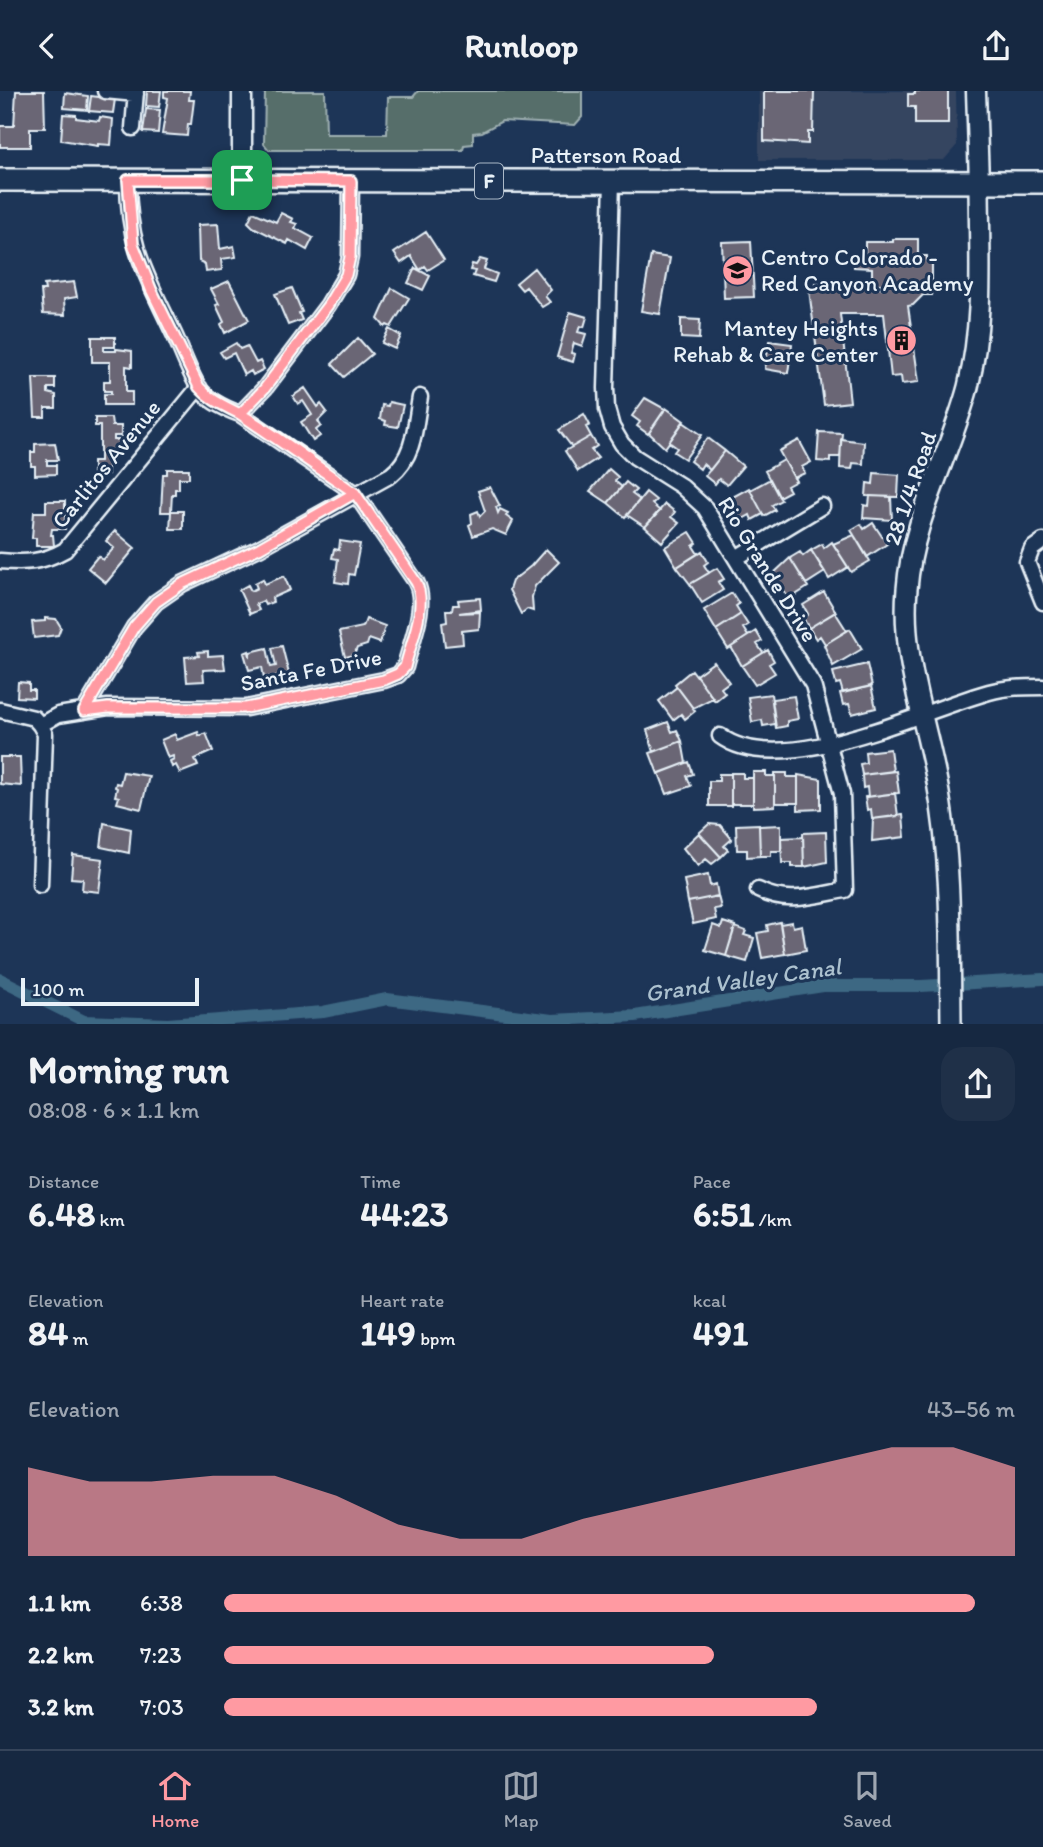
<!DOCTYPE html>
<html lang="en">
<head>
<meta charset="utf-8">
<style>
  body { margin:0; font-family:Itim,sans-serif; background:#1f3048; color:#f1f3f6; height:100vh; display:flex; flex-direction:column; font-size:26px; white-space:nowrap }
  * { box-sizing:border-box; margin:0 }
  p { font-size:23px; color:#9ea6b1 }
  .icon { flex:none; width:38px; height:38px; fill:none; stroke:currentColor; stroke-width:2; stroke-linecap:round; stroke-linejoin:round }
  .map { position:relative; height:933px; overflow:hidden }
  .sheet { display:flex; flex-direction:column; background:#162841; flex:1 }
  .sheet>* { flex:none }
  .scale { position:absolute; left:21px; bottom:18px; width:178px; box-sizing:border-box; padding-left:7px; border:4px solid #e8f1f8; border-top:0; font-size:19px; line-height:24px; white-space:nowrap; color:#e8f1f8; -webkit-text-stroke:5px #1d3557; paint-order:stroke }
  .pin { position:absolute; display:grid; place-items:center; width:60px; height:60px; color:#fff; margin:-30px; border-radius:14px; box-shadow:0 4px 10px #0006 }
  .round { display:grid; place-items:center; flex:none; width:74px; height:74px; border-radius:21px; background:#1f3048 }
  .summary { display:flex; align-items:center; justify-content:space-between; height:119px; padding:0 28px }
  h1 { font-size:38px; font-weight:700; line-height:52px }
  .metrics { display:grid; grid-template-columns:repeat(3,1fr); gap:10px; height:119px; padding:7px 28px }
  .metrics div { display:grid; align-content:center }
  .metrics b { font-size:35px; font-weight:700 }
  .metrics small { font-size:19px; font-weight:400 }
  .metrics p { font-size:19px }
  .chart { height:196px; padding:14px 28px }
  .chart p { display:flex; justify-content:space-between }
  .chart svg { width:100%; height:126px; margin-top:7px; fill:#ff9aa2; opacity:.7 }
  ul { padding:0 28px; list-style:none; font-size:23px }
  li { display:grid; grid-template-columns:112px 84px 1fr; align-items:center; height:52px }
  li i { height:18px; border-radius:9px; background:#ff9aa2 }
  header { display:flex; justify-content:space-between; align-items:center; height:91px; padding:0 28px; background:#162841; font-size:32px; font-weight:700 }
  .tab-bar { display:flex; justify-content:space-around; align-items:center; height:98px; border-top:2px solid #35445a; background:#162841; font-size:19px; color:#9ea6b1 }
  .tab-bar a { display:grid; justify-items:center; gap:4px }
  .tab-bar .active { color:#ff9aa2 }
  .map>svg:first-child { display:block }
  .built { fill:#344460 }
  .green { fill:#566e6b; stroke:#9fb0b2; stroke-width:2 }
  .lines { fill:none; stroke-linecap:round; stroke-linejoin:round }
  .canal { stroke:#3d6883; stroke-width:12 }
  .building { fill:#6a6674; stroke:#e8f1f8; stroke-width:2 }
  .minor-casing { stroke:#e8f1f8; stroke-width:19 }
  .tertiary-casing { stroke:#e8f1f8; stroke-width:23 }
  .secondary-casing { stroke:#e8f1f8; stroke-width:24 }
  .primary-casing { stroke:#e8f1f8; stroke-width:26 }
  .minor { stroke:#1d3557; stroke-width:14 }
  .tertiary { stroke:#1d3557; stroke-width:18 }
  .secondary { stroke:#1d3557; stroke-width:19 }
  .primary { stroke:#1d3557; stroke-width:21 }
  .route-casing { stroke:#fff; stroke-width:14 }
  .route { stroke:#ff9aa2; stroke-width:9 }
  .labels { text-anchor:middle; stroke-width:6; stroke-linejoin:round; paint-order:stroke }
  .shield { fill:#1d3557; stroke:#abb9c8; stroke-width:2 }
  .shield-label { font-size:21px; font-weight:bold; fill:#e8f1f8 }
  .street-label { font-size:23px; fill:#e8f1f8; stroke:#1d3557 }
  .poi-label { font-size:23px; fill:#e8f1f8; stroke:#1d3557; text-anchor:start }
  .water-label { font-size:24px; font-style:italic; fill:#acc1cf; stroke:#1d3557 }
</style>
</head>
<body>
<header><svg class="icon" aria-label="back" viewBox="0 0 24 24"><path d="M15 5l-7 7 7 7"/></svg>Runloop<svg class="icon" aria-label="share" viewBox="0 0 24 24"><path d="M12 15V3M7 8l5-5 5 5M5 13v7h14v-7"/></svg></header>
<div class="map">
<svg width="1043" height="934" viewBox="0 0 1043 934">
  <rect width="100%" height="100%" fill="#1d3557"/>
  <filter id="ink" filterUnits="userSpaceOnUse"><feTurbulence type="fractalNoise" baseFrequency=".0143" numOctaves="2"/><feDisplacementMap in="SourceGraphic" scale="14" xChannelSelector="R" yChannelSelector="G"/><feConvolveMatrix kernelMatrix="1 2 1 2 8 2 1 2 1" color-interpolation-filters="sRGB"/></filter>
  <g filter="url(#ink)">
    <!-- built -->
    <path class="built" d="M759 0H956L957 54 944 69H759Z"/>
    <!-- green -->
    <path class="green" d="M265 0H325L326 43H387L388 6H413L418 0H582V26L575 34 502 30 482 41 473 42V53L464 54 463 59H269L264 53Z"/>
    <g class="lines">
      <!-- canal -->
      <path class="canal" d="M0 888 84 930 168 933 323 921 387 908 552 929 635 925 823 895H921L1043 888"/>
    </g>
    <!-- building -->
    <path class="building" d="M16 0H44L45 37H30V56H0V35H14Z
      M147 0H161L159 16 146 15Z
      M164 0H190L189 9H194L191 33H188L187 45 162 43 168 7 164 6Z
      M764 0H814L813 41H808V53L764 50Z
      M915 0H948V33H915V16H908V3H915Z
      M65 2 88 5 87 19 64 17Z
      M91 5 115 8 113 22 89 20Z
      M146 18 160 19 158 42 143 41Z
      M63 23 76 24V27L99 30 100 26 113 28 111 54 98 53V55L61 49Z
      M253 121 276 131 281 122 293 128 291 131 297 133 295 137 313 147 307 159 289 149 287 153 253 136 248 131Z
      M218 133 220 158 234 155 236 166 221 168 222 179 206 181 205 173 199 170 198 134Z
      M426 141 444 169 428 179 425 175 420 179 411 165 401 172 394 162Z
      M893 148H918V165H927V171H932V204H923L913 214 908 215 919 291 902 293 901 285 891 286 884 223H840L850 311 824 314 809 199H815V193H828L829 197H881V193H876V188H872V177L854 176V164H865V151H893Z
      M751 150 754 206 724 207 722 151Z
      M651 164 670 167 660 223 641 220Z
      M480 168 487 170 484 178 497 183 494 191 473 185 475 180 470 179 472 173 476 174Z
      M415 177 430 185 423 199 408 192Z
      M534 177 551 199 545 205 550 211 542 216 526 196 522 199 516 192Z
      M229 190 249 229 225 242 221 233 224 231 216 214 219 213 211 198Z
      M74 191 77 206 64 208 65 224 43 223 41 199H45L44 194Z
      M292 197 302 221 299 222 302 229 288 234 275 203Z
      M392 197 409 207 391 236 387 234 385 236 378 228Z
      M570 221 587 226 584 236 580 235 578 241 586 243 582 255 574 252 571 262 575 263 573 271 557 266Z
      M681 228 700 229 699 248 681 247Z
      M389 238 401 245 395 258 382 252Z
      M92 246H115V256H104V260H116V258L132 260V276L126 275V301H132V314H104V303H111V300H104V290H110V271H92Z
      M358 247 372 263 344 286 332 273Z
      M769 250 792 253 788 282 765 278Z
      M236 252 240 258 247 255 256 272 260 270 264 278 253 284 251 280 244 284 234 262 224 267 220 261Z
      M33 287H55V297H48V302L56 304V317H45V326H35Z
      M305 297 318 316 321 313 327 321 318 330 321 335 316 339 320 345 313 350 301 331 312 324 303 310 298 313 293 305Z
      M645 307 665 318 648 343 637 335 640 331 632 325Z
      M389 311 403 314 398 336 385 334 386 330 380 328 382 314 388 315Z
      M666 317 684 330 665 357 649 342Z
      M584 323 590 334 586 336 591 345 572 356 559 339Z
      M95 327H111L112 335H121V345H114V349H121V359H108V384H93V370H100V335H95Z
      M683 331 702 344 685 368 674 361 677 357 669 351Z
      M819 341 842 342 840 366H830V371L817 370Z
      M591 345 597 355 591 359 598 367 578 380 565 360Z
      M708 347 725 360 710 379 703 373 700 378 690 370Z
      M841 348 864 351 863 373 853 372 852 378 840 377Z
      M799 349 811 371 802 376 805 382 794 387 779 360Z
      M55 352 58 369H47V374H56V383L35 384V375H31V361H35V353Z
      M725 360 743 375 727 394 719 388 715 393 705 385Z
      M784 369 796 390 787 395 790 400 779 406 765 380Z
      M167 378H189V387H179V398H175V403H172L171 420H183V438H170L171 421H161L163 383H167Z
      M609 378 618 386 615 390 622 396 608 412 590 400Z
      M874 382 899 384 898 406 866 405 867 392 873 393Z
      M770 388 781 409 772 414 775 419 764 425 750 399Z
      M626 391 636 399 632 403 640 409 625 426 608 412Z
      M490 396 500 415 496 416 498 422 500 418 508 422 506 425 513 430 506 444 492 438 473 445 469 434 472 432 471 423 478 420 480 425 485 420 478 400Z
      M749 397 763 423 752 429 750 424 741 429 729 408Z
      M646 401 656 409 652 413 660 420 645 436 627 424Z
      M870 405 891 406 892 429 863 427 864 414 869 415Z
      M46 410H65V438H52L51 444H53L54 455H36V447H32L34 421H46Z
      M665 413 675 421 671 426 679 432 662 451 645 436Z
      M873 432 887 453 867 466 851 439 861 433 864 438Z
      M115 440 135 457 106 492 88 477 98 465 103 469 114 457 106 450Z
      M690 441 697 452 693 455 698 463 677 476 665 456Z
      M854 444 870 470 851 481 833 453Z
      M340 450 360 453 354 484 349 483 348 493 335 491 338 468 332 467 334 458 339 459Z
      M832 451 848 476 829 488 811 459 822 453 824 457Z
      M546 458 559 471 535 495 532 506 533 520 527 518 521 523 509 499 512 490 531 475Z
      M811 459 825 481 806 493 790 467 800 461 803 465Z
      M702 460 708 471 704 474 709 482 690 493 677 476Z
      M790 467 808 496 789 508 773 483Z
      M717 477 724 488 718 491 723 499 702 512 690 493Z
      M284 485 290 499 272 507 273 511 265 514 263 510 256 513 259 519 250 523 239 499 248 494 251 500 257 497 255 492 263 488 265 493Z
      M824 501 836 521 809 537 803 527 808 523 803 514Z
      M732 502 739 513 736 515 741 523 716 539 704 519Z
      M480 507 481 519 459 522 480 521 479 538 462 540 463 553 445 555 442 532 447 531 446 519H452L453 514H459L458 509Z
      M835 521 847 540 825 553 820 545 816 548 809 537Z
      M741 523 748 534 743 537 748 545 728 558 716 539Z
      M45 527 56 528 61 536 58 544 34 547 32 531 45 530Z
      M366 528 385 535 380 552 369 548 367 554 357 557 354 564 345 566 339 541 363 536Z
      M850 538 862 558 833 575 824 554Z
      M756 540 762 550 757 553 763 562 742 575 731 556Z
      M282 555 289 583 264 587 262 576 249 579 244 562 249 560 250 566V561L267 557 271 576 276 575 272 557Z
      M768 559 774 570 769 573 775 582 755 594 742 575Z
      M208 560V565L223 564 225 578 203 579 204 590 187 591 185 566 199 565 198 561Z
      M714 571 729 591 721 597 725 602 715 610 696 584Z
      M867 573 872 595 843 602 840 592 836 593 833 581Z
      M692 579 713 607 693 617 675 593Z
      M18 591 29 592V599H34V607L17 606Z
      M871 595 876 617 852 623 849 613 843 614 840 602Z
      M677 596 695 620 685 628 681 623 673 629 659 610Z
      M771 603 775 633 763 635 762 629 752 631 748 606Z
      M794 605 798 628 787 630V635L776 637 772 608Z
      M668 631 672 641 677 639 682 650 654 661 647 639Z
      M198 641 199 645 206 642 213 660 195 668 198 675 180 682 176 674 172 676 170 670 174 668 173 665 168 667 161 649 175 643 177 649Z
      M682 650 686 672 658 683 650 662Z
      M890 658 893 680 862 684 860 673 866 672 865 661Z
      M0 666H20L21 695 0 693Z
      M689 671 693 683 687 685 691 695 667 703 659 682Z
      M896 680 899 702 868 706 867 696 863 697 862 684Z
      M123 681 149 685 141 718 117 712 119 706 115 705 117 697 115 696 116 692 120 693Z
      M753 681H766V685H775V715L753 716Z
      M731 682H743V687H753V713H731Z
      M775 682H787V686H798V712H775Z
      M719 683H731V715H709V690H719Z
      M798 684 821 688V718L798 719Z
      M895 702 898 725 872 728 871 718 867 719 865 706Z
      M903 724 905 746 872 750 873 728Z
      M104 732 131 738 129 762 101 756Z
      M709 733 720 734 732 748 724 755 728 759 721 766 699 742Z
      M759 733 760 765 747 766V759H737L736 734Z
      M781 734V760H771V765H760L759 735Z
      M826 741 827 771 804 776 803 742Z
      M699 742 721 766 712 773 706 768 698 775 683 757Z
      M803 746 804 776H792V772H782L781 747Z
      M73 764 103 768 99 801 82 799 83 788 71 787Z
      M708 784 710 795 716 793 718 805 688 811 684 789Z
      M718 805 721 817 714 818 716 828 693 833 688 811Z
      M723 831 735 835 726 865 705 859 713 834 721 837Z
      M780 831 785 863 762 867 757 842 768 840 767 834Z
      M792 831 793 836 802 834 806 859 785 863 780 833Z
      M735 836 746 840 744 844 754 847 747 871 726 865Z"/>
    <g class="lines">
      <defs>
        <path id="minor" d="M105 0 136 3
          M133 37 136 0
          M612 90 606 297 607 318 612 336 622 353 635 366 681 395 705 417 813 594 842 703 845 799C813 805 787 814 758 799
          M240 323 265 297 328 214 346 184 350 166 351 90
          M1043 450 1032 458 1027 471 1043 511
          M736 467 822 415
          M0 470C25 472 42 472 65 459L199 296
          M0 619 34 627 40 634 58 624 108 616 246 617 384 589 398 584 405 576C411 551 428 514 416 491L355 402 240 323C226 318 208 310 199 297 189 281 182 260 174 243 146 183 128 157 128 89
          M84 620 134 536 156 511 182 493 259 457 391 384C415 365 415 335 420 306
          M40 634 45 643 40 794
          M720 645C781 690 923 619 989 601 1007 596 1025 596 1043 596"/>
        <path id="tertiary" d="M242 0V89
          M976 0 979 91"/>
        <path id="secondary" d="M951 934C950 853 952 770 937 691 925 627 901 564 907 498 912 428 950 364 968 296 985 227 979 161 979 91"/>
        <path id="primary" d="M0 89 1043 91"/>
      </defs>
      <!-- minor casing -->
      <use href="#minor" class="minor-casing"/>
      <!-- tertiary casing -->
      <use href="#tertiary" class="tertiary-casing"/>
      <!-- secondary casing -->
      <use href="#secondary" class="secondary-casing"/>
      <!-- primary casing -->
      <use href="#primary" class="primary-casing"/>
      <!-- minor -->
      <use href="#minor" class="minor"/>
      <!-- tertiary -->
      <use href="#tertiary" class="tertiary"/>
      <!-- secondary -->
      <use href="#secondary" class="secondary"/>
      <!-- primary -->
      <use href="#primary" class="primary"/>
    </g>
  </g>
  <g class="lines" filter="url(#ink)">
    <defs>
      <path id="route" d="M242 89 351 90 350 166 346 184 328 214 265 297 240 323 355 402 416 491C428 514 411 551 405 576L398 583 384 589 246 617H108L84 620 134 536 156 511 182 493 259 457 355 402C319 377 278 344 240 323 225 315 211 310 199 296L151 198 133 153 128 89H242"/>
    </defs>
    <!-- route casing -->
    <use href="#route" class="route-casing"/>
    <!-- route -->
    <use href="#route" class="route"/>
  </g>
  <!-- icons -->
  <defs>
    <symbol id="school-disc" viewBox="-11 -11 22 22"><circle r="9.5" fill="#ff9aa2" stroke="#1d3557"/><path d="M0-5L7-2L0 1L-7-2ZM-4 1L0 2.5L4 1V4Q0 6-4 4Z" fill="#111"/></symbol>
    <symbol id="building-disc" viewBox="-11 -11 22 22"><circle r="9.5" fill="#ff9aa2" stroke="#1d3557"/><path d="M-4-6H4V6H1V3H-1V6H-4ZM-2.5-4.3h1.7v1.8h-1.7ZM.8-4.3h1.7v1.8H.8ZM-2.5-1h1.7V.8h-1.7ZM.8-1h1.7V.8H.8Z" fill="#111"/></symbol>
  </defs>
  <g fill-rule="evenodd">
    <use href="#school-disc" x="720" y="162" width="35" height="35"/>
    <use href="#building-disc" x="884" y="232" width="35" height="35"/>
  </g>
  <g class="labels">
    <!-- shield labels -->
    <rect class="shield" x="475" y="72.5" width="28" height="35" rx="5"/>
    <g class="shield-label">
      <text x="489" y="97">F</text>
    </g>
    <!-- street labels -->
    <g class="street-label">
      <text x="606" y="72">Patterson Road</text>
      <text transform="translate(106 373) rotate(-51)" y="8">Carlitos Avenue</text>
      <text transform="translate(910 397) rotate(-71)" y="8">28 1/4 Road</text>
      <text transform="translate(768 478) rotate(58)" y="8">Rio Grande Drive</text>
      <text transform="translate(311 579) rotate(-11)" y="8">Santa Fe Drive</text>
    </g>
    <!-- poi labels -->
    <g class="poi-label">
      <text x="761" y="174">Centro Colorado -<tspan x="761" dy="26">Red Canyon Academy</tspan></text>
      <text x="878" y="245" text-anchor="end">Mantey Heights<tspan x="878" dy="26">Rehab &amp; Care Center</tspan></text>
    </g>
    <!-- water labels -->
    <g class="water-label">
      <text transform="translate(743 889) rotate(-8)" y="8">Grand Valley Canal</text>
    </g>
  </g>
</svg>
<div class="scale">100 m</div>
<div class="pin" style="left:242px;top:89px;background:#1e9e55"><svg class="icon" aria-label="arrive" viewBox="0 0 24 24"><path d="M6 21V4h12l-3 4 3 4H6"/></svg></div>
</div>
<section class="sheet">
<div class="summary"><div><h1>Morning run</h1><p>08:08 · 6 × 1.1 km</p></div><a class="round"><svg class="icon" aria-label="share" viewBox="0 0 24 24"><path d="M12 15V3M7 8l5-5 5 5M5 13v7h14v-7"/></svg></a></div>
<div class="metrics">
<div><p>Distance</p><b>6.48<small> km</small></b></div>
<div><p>Time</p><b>44:23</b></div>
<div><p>Pace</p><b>6:51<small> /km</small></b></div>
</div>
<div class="metrics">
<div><p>Elevation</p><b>84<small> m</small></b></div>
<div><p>Heart rate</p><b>149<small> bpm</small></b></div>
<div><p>kcal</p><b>491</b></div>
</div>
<div class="chart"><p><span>Elevation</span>43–56 m</p>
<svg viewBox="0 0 160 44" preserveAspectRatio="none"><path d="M0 44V13L10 18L20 18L30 16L40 16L50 23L60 33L70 38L80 38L90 31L100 26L110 21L120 16L130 11L140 6L150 6L160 13V44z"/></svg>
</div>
<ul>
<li><b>1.1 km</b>6:38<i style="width:95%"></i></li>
<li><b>2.2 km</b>7:23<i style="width:62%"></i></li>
<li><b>3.2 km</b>7:03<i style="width:75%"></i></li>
</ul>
</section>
<nav class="tab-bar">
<a class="active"><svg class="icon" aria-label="home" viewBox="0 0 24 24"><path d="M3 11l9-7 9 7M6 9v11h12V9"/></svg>Home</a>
<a><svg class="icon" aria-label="map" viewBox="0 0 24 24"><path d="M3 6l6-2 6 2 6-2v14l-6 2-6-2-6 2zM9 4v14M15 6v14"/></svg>Map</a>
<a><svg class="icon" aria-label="saved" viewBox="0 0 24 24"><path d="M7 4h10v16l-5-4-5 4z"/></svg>Saved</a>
</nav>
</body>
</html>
